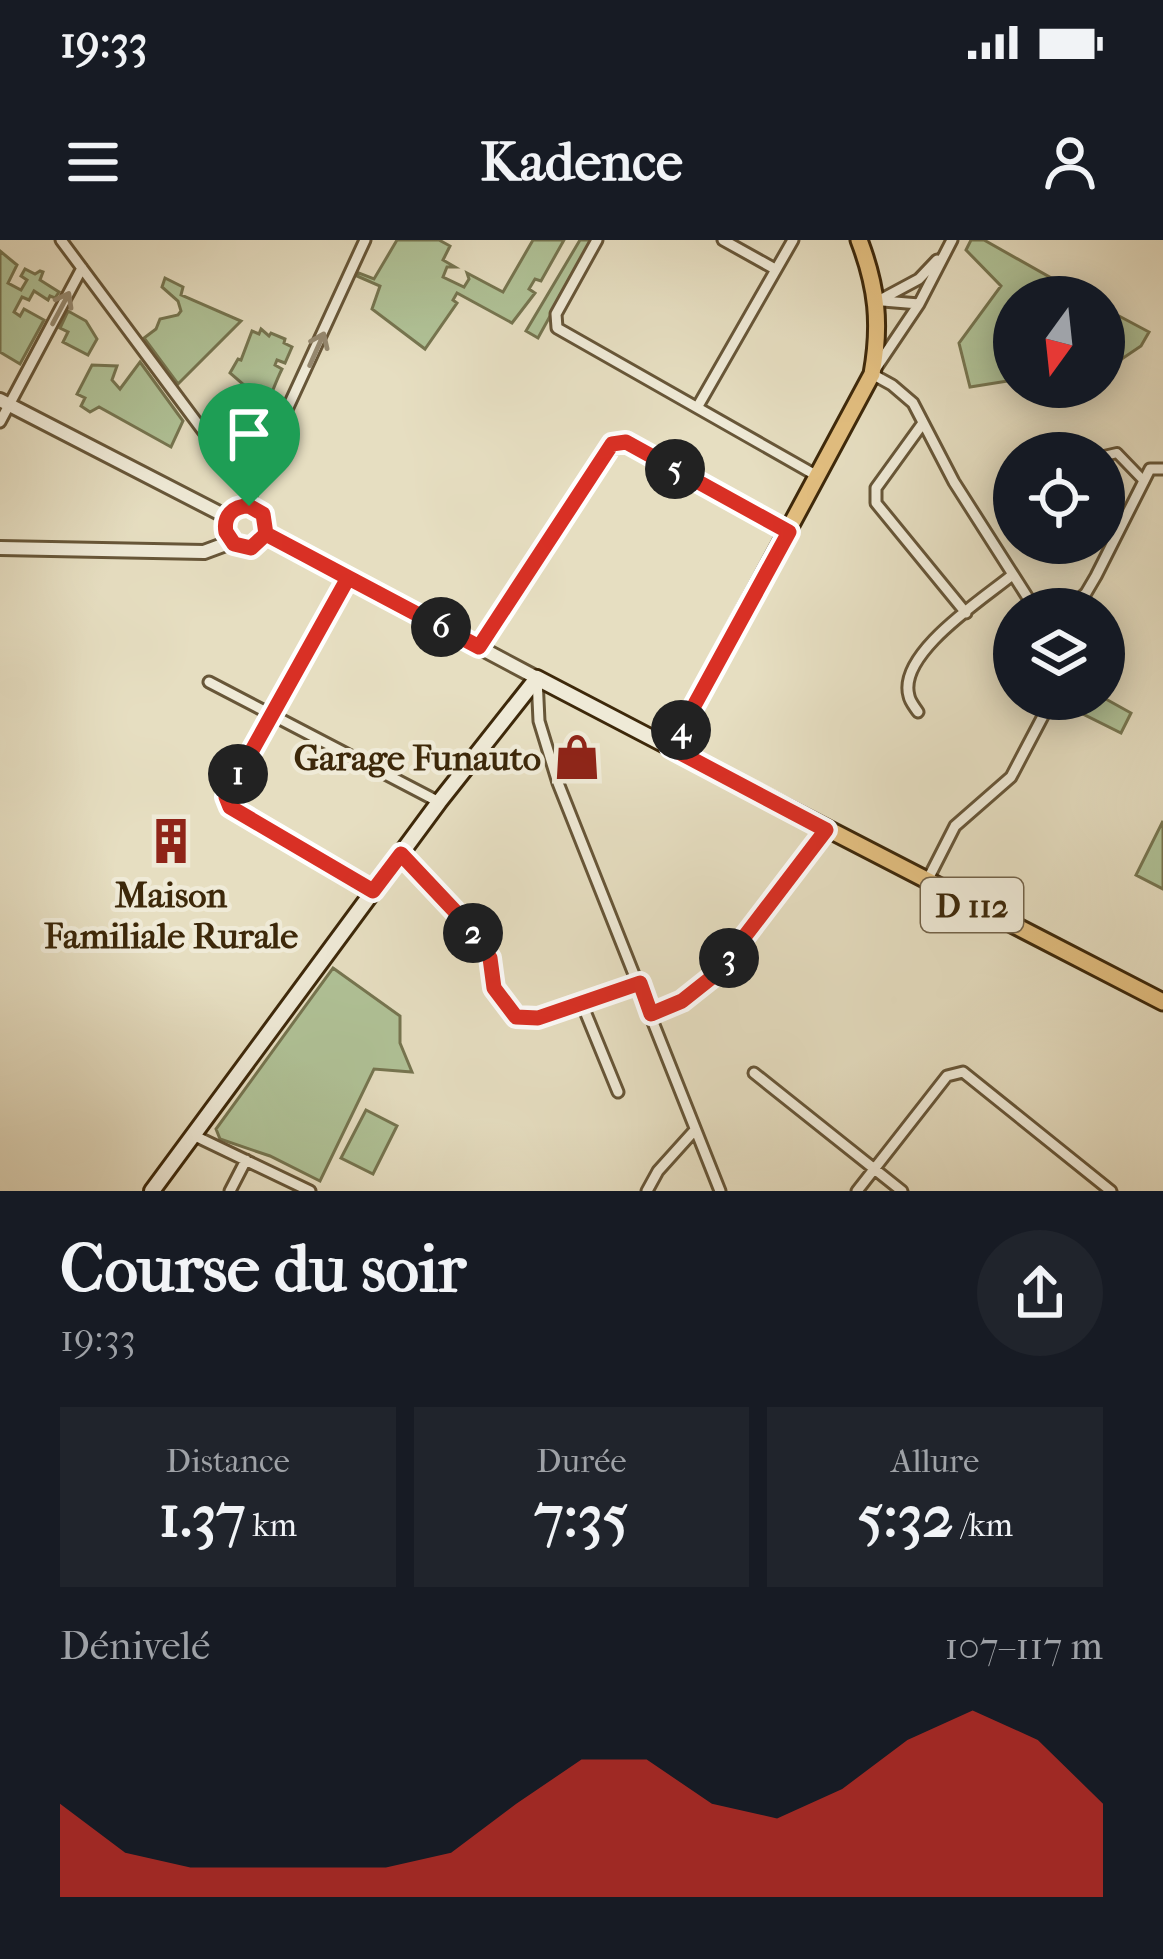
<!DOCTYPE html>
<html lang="fr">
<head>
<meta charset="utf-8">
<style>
  body { margin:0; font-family:"IM FELL French Canon",serif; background:#20242c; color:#f1f3f6; height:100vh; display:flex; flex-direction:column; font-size:45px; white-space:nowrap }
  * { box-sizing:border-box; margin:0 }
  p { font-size:39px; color:#9ea1a6 }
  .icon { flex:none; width:66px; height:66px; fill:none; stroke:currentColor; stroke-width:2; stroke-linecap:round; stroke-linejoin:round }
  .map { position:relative; height:951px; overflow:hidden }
  .sheet { display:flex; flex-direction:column; background:#171b24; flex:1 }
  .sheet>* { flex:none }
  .needle { width:78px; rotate:195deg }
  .buttons { position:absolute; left:993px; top:36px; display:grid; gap:24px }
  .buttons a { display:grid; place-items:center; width:132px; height:132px; border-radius:50%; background:#171b24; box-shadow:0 6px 30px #0003; font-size:60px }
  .pin { position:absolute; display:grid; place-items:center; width:102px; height:102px; color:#fff; margin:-123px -51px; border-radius:50% 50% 50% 0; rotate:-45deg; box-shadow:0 0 12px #0007 }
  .pin .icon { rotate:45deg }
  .km { position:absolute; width:60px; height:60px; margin:-30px; border-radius:50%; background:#222; color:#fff; font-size:33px; line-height:60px; text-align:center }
  .round { display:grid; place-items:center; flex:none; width:126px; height:126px; border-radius:63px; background:#20242c }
  .head { display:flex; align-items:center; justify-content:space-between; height:204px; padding:0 60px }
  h1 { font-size:66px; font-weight:800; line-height:90px }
  .figures { display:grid; grid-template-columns:repeat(3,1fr); gap:18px; height:204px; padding:12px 60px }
  .figures div { display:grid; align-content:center; border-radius:0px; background:#20242c; text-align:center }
  .figures b { font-size:60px; font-weight:800 }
  .figures small { font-size:33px; font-weight:400 }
  .figures p { font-size:33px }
  .chart { height:336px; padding:24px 60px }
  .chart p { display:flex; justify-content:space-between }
  .chart svg { width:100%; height:216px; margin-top:12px; fill:#d93025; opacity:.7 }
  .status { display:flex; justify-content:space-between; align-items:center; height:84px; padding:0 60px; background:#171b24; direction:ltr }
  .status svg { height:33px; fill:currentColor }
  header { display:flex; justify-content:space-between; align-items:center; height:156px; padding:0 60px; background:#171b24; font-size:54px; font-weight:800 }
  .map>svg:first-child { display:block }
  .green { fill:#b0c297; stroke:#767550; stroke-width:3 }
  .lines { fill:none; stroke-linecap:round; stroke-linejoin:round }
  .pedestrian-casing { stroke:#675638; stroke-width:14 }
  .minor-casing { stroke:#675638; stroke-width:15 }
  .tertiary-casing { stroke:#675638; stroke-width:18 }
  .secondary-casing { stroke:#3d280a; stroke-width:20 }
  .primary-casing { stroke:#3d280a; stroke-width:21 }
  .pedestrian { stroke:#efead7; stroke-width:8 }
  .minor { stroke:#efead7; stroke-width:9 }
  .tertiary { stroke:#efead7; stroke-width:12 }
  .secondary { stroke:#efead7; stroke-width:14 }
  .primary { stroke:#e3bf80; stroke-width:15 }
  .oneway { stroke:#968970 }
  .route-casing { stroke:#fff; stroke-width:24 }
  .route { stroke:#d93025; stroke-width:15 }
  .labels { text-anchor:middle; stroke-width:9; stroke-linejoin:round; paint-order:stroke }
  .shield { fill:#efead7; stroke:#726248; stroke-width:3 }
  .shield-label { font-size:33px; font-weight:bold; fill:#3d280a }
  .poi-label { font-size:36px; font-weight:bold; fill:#3d280a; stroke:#efead7; text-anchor:end }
</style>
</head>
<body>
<div class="status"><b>19:33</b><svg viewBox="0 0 49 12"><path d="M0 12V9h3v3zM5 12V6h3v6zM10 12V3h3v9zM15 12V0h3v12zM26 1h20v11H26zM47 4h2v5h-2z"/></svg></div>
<header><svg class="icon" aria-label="menu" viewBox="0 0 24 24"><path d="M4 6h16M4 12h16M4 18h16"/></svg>Kadence<svg class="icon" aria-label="person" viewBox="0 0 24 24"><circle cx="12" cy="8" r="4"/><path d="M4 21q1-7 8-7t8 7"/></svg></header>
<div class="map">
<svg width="1163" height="951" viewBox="0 0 1163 951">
  <rect width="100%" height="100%" fill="#e6dec1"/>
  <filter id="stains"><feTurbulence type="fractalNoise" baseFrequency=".00167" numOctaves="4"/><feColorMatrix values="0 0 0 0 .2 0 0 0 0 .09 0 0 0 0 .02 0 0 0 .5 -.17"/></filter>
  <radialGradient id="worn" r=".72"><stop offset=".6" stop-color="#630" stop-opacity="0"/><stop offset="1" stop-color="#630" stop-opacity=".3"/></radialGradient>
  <!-- green -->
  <path class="green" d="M397 0H439L450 6 443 20 455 27H447L443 37 464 47 469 39 467 33 503 52 533 0H564L541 41 535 39 529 49 535 53 512 83 457 53 453 60 457 63 425 109 372 69 380 46 357 36 359 33 374 39Z
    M580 0H592L538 98 526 91Z
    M971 0H984L1085 57H1014V140L970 147 959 103 1001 46 966 10Z
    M0 11 17 25 8 43 21 50 27 40 21 36 25 29 35 34 40 31 43 32 40 40 59 52 55 58 50 56 48 60 34 51 29 60 22 57 14 72 20 76 24 69 44 80 20 124 0 112Z
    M165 38 183 47 181 55 241 81 178 144 144 98 156 89 160 79 178 75 181 71 178 61 162 47Z
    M1104 68 1149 92 1141 106 1104 131Z
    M68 71 86 81 97 99 88 115 63 102 68 92 60 88Z
    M261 89 269 96 271 93 285 99 284 103 292 107 285 123 277 120 275 125 282 129C272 149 269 165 257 184L252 182 248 189 236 183 234 178 240 172 233 164 240 151 236 148 244 145 230 133 238 119 241 120 252 91 259 94Z
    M140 122 183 181 171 207 99 167 90 172 81 166 85 158 77 154 92 125 117 126 112 140 120 149Z
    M1104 458 1131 473 1121 493 1081 473 1089 459Z
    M1163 581V649L1136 635Z
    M333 728 400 776V803L412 832 374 829 320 941 270 916 220 899 216 889Z
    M366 870 397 886 373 934 341 918Z"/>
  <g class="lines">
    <defs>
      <path id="pedestrian" d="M1104 216 1117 213 1144 241"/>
      <path id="minor" d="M61 0 250 254
        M597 0 556 74 557 88 819 237
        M723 0 775 29
        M952 0 919 64 872 134 892 145 913 163 954 242 1035 369
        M878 61 919 39 937 20
        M883 61 919 64
        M698 166 793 0
        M0 182 82 28
        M923 183 876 248V263L966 373
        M249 266 254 241 365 0
        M348 337 227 557 230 567 373 651
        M1069 369 1086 353 1096 336 1150 229H1163
        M479 408 612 204 625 202 789 292
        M537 438 539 481 558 543 720 951
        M209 442 439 562
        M918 472C915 467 910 462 909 456 897 414 983 359 1011 336
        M401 614 466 683 490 718 494 748 516 777 539 778 639 743
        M927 641 955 586 1011 537 1052 459
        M582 764 618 852
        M651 774 682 761 716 734 826 590
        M754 833 902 951
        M193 895 310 951
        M230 951 246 920
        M647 951 658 931 694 891
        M857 951 947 836 963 832 1111 951"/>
      <path id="tertiary" d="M0 160 227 277
        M225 287a21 21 0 1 1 42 0a21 21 0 1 1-42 0Z
        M266 294 537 438
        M0 308 204 312 231 302"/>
      <path id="secondary" d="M152 951 439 562 537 438 671 508"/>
      <path id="primary" d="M859 0C877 47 881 84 872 134L671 508 1163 762"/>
    </defs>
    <!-- pedestrian casing -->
    <use href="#pedestrian" class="pedestrian-casing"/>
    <!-- minor casing -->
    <use href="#minor" class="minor-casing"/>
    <!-- tertiary casing -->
    <use href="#tertiary" class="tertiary-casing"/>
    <!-- secondary casing -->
    <use href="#secondary" class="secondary-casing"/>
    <!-- primary casing -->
    <use href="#primary" class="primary-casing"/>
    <!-- pedestrian -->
    <use href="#pedestrian" class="pedestrian"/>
    <!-- minor -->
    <use href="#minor" class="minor"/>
    <!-- tertiary -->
    <use href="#tertiary" class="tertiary"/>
    <!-- secondary -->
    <use href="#secondary" class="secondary"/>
    <!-- primary -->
    <use href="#primary" class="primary"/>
  </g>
  <!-- one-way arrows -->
  <defs><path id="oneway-shaft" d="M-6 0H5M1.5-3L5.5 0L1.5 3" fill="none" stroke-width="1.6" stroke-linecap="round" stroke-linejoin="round" transform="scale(3)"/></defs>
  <g class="oneway">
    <use href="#oneway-shaft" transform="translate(61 68) rotate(-62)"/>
    <use href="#oneway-shaft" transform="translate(317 109) rotate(-66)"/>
  </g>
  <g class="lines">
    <defs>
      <path id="route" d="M249 266 263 274 266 294 348 338 226 557 230 567 373 651 401 614 466 683 490 718 494 748 516 777 538 778 640 743 651 774 682 761 716 734 826 590 671 508 789 292 626 202 612 204 479 407 266 294 251 308 234 304 226 292C223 276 233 266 249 266"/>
    </defs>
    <!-- route casing -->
    <use href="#route" class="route-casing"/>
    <!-- route -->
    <use href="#route" class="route"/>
  </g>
  <!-- icons -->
  <defs>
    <symbol id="shop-bare" viewBox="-9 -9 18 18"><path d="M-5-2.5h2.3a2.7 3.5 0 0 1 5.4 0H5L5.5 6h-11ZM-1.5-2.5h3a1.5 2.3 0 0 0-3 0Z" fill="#8f2418" stroke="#efead7" stroke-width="2.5" paint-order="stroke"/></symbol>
    <symbol id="building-bare" viewBox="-9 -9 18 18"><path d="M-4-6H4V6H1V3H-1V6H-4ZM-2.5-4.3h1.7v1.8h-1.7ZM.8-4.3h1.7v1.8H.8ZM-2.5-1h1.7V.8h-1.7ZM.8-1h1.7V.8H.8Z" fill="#8f2418" stroke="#efead7" stroke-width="2.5" paint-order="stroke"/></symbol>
  </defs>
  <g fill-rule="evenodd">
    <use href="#shop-bare" x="544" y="484" width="66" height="66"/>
    <use href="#building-bare" x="138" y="568" width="66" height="66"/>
  </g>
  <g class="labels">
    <!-- shield labels -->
    <rect class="shield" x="921" y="638" width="102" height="54" rx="9"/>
    <g class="shield-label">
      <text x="972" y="677">D 112</text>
    </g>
    <!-- poi labels -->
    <g class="poi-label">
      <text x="541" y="530">Garage Funauto</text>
      <text x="171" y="667" text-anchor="middle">Maison<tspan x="171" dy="41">Familiale Rurale</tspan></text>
    </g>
  </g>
  <rect width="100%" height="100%" filter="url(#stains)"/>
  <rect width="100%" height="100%" fill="url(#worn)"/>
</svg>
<div class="buttons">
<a><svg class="needle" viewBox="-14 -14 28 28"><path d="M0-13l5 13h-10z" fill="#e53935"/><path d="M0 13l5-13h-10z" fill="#9ea1a6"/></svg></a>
<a><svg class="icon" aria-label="locate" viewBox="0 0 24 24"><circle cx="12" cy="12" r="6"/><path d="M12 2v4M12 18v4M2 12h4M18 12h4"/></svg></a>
<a><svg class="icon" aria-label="layers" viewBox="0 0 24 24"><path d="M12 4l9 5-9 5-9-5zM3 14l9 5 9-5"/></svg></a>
</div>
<div class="pin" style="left:249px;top:266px;background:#1e9e55"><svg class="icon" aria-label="arrive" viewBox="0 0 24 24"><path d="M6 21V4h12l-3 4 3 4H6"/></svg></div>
<b class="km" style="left:238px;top:534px">1</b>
<b class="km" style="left:473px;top:693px">2</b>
<b class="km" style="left:729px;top:718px">3</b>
<b class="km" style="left:681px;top:490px">4</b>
<b class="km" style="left:675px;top:229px">5</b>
<b class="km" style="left:441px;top:387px">6</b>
</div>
<section class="sheet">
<div class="head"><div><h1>Course du soir</h1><p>19:33</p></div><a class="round"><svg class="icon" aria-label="share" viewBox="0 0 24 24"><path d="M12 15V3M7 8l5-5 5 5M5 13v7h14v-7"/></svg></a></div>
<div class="figures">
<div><p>Distance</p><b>1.37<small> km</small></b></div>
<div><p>Durée</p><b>7:35</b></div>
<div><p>Allure</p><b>5:32<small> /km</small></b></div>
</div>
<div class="chart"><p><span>Dénivelé</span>107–117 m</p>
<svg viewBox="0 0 160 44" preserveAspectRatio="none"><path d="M0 44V25L10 35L20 38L30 38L40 38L50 38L60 35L70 25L80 16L90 16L100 25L110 28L120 22L130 12L140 6L150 12L160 25V44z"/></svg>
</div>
</section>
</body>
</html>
